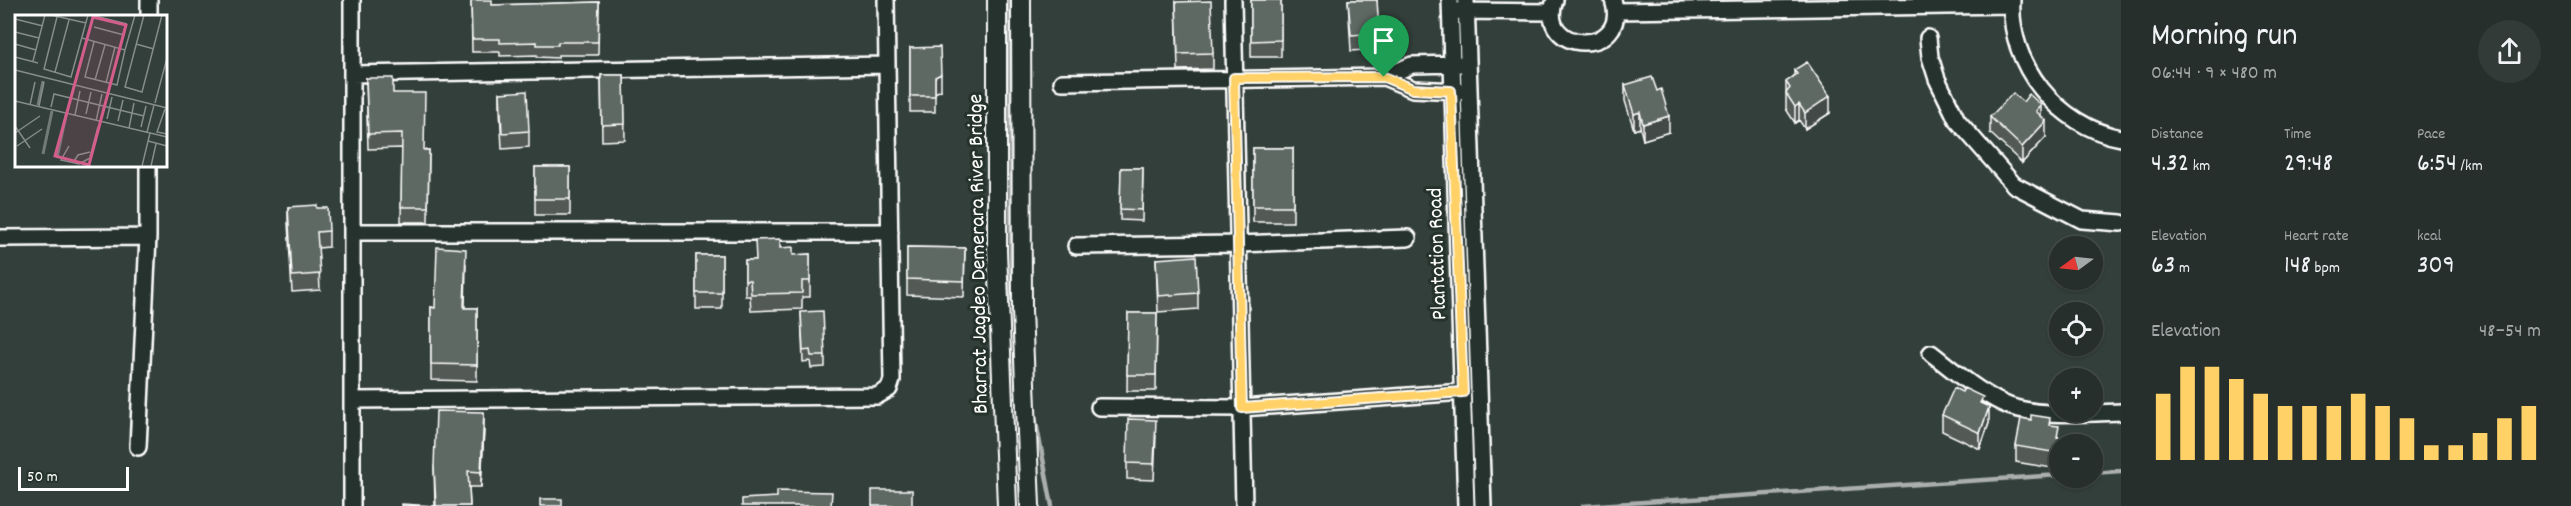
<!DOCTYPE html>
<html lang="en">
<head>
<meta charset="utf-8">
<style>
  body { margin:0; font-family:Dekko,sans-serif; background:#323b38; color:#f1f3f6; height:100vh; display:flex; flex-direction:column; font-size:22px; white-space:nowrap }
  * { box-sizing:border-box; margin:0 }
  p { font-size:20px; color:#a4a9a9 }
  .icon { flex:none; width:33px; height:33px; fill:none; stroke:currentColor; stroke-width:2; stroke-linecap:round; stroke-linejoin:round }
  .map { position:relative; flex:1; overflow:hidden }
  .drawer { display:flex; flex-direction:column; background:#262f2c; width:450px }
  .drawer>* { flex:none }
  .needle { width:39px; rotate:255deg }
  .tools { position:absolute; left:2049px; top:236px; display:grid; gap:12px }
  .tools a { display:grid; place-items:center; width:54px; height:54px; border-radius:50%; background:#262f2c; box-shadow:0 2px 4px #0004,0 0 0 2px #424a48; font-size:30px }
  .scale { position:absolute; left:18px; bottom:15px; width:111px; box-sizing:border-box; padding-left:6px; border:3px solid #fff; border-top:0; font-size:16px; line-height:21px; white-space:nowrap; color:#fff; -webkit-text-stroke:4px #26332d; paint-order:stroke }
  .pin { position:absolute; display:grid; place-items:center; width:51px; height:51px; color:#fff; margin:-62px -26px; border-radius:50% 50% 50% 0; rotate:-45deg; box-shadow:0 0 6px #0007 }
  .pin .icon { rotate:45deg }
  .round { display:grid; place-items:center; flex:none; width:63px; height:63px; border-radius:32px; background:#323b38 }
  .headline { display:flex; align-items:center; justify-content:space-between; height:102px; padding:0 30px }
  h1 { font-size:33px; font-weight:600; line-height:45px }
  .metrics { display:grid; grid-template-columns:repeat(3,1fr); gap:9px; height:102px; padding:6px 30px }
  .metrics div { display:grid; align-content:center }
  .metrics b { font-size:26px; font-weight:600 }
  .metrics small { font-size:16px; font-weight:400 }
  .metrics p { font-size:16px }
  .chart { height:168px; padding:12px 30px }
  .chart p { display:flex; justify-content:space-between }
  .chart svg { width:100%; height:108px; margin-top:6px; stroke:#ffd166; stroke-width:6 }
  main { display:flex; flex:1; min-height:0 }
  .map>svg:first-child { display:block }
  .lines { fill:none; stroke-linecap:round; stroke-linejoin:round }
  .stream { stroke:#abb0ae; stroke-width:4.5 }
  .minor-casing { stroke:#fff; stroke-width:20 }
  .major-casing { stroke:#fff; stroke-width:22 }
  .minor { stroke:#26332d; stroke-width:15 }
  .major { stroke:#26332d; stroke-width:18 }
  .wall { fill:#525a56; stroke:#fff; stroke-width:1.5 }
  .shaded-wall { fill:#424a46; stroke:#fff; stroke-width:1.5 }
  .building { fill:#5f6964; stroke:#fff; stroke-width:1.5 }
  .route-casing { stroke:#fff; stroke-width:12 }
  .route { stroke:#ffd166; stroke-width:8 }
  .labels { text-anchor:middle; stroke-width:6; stroke-linejoin:round; paint-order:stroke }
  .street-label { font-size:22px; fill:#fff; stroke:#26332d }
  .inset-river { fill:none; stroke:#737b78; stroke-width:3 }
  .inset-road { fill:none; stroke:#858c89; stroke-width:1.5 }
  .view { fill:#d45d8c; fill-opacity:0.15; stroke:#d45d8c; stroke-width:3 }
  .inset-edge { fill:none; stroke:#fff; stroke-width:3 }
</style>
</head>
<body>
<main>
<div class="map">
<svg width="2121" height="506" viewBox="0 0 2121 506">
  <rect width="100%" height="100%" fill="#333f3a"/>
  <filter id="ink" filterUnits="userSpaceOnUse"><feTurbulence type="fractalNoise" baseFrequency=".0167" numOctaves="2"/><feDisplacementMap in="SourceGraphic" scale="12" xChannelSelector="R" yChannelSelector="G"/><feConvolveMatrix kernelMatrix="1 2 1 2 8 2 1 2 1" color-interpolation-filters="sRGB"/></filter>
  <g filter="url(#ink)">
    <g class="lines">
      <!-- stream -->
      <path class="stream" d="M1010 0 1011 293 1014 309
        M1035 417 1052 506
        M2092 473 2121 471
        M1583 506 2060 475"/>
      <defs>
        <path id="minor" d="M1233 0 1244 506
          M1450 0 1466 506
          M1466 0 1483 506
          M1555 0C1535 55 1632 57 1613 0
          M2012 0C2008 65 2058 126 2121 138
          M1456 11 1552 12
          M1616 11 2012 5
          M149 16V0
          M1928 38 1930 57 1937 79 1957 120 2014 185 2082 220 2121 223
          M352 74 887 65
          M1384 77 1413 89 1459 91
          M1062 82 1384 77 1412 65 1459 64
          M352 232H890
          M0 238 148 237
          M1076 246 1237 244 1408 238
          M1931 353C1954 371 1976 390 2002 403 2031 418 2089 413 2121 412
          M352 400 877 396 889 389 892 380 886 0
          M1099 407 1242 408 1463 392
          M138 447 148 237V165
          M352 506V0"/>
        <path id="major" d="M997 0V251L1007 506
          M1021 0 1022 310 1030 506"/>
      </defs>
      <!-- minor casing -->
      <use href="#minor" class="minor-casing"/>
      <!-- major casing -->
      <use href="#major" class="major-casing"/>
      <!-- minor -->
      <use href="#minor" class="minor"/>
      <!-- major -->
      <use href="#major" class="major"/>
    </g>
    <!-- wall -->
    <path class="wall" d="M471 0 492 5 599 2 598 55H558V58L537 57V55L500 56V52H472Z
      M1251 0H1281V57H1251Z
      M1348 0H1377L1379 49 1351 51Z
      M1176 2 1213 53V69L1178 70Z
      M910 48 941 90 935 92V112H910Z
      M1794 70 1830 113 1805 129 1799 120 1795 123 1786 109V82L1794 76Z
      M601 75H624L625 140 602 141Z
      M366 78 393 93 424 150H429L428 222H401L402 148 368 149Z
      M1625 85 1669 132 1643 140 1640 128 1634 130 1625 101Z
      M500 93 529 131V147L502 149 500 109Z
      M2023 102 2041 116 2046 137 2022 163 1990 133V117Z
      M1253 148H1293V222H1253Z
      M535 167H570V215H535Z
      M1121 168H1143L1142 221 1120 220Z
      M288 207 317 208 329 231V247L318 248 320 290 292 292 288 223Z
      M907 247 965 248 964 297 907 295Z
      M780 248 793 255 810 254V297H802V309L751 311 750 296H745V260H756Z
      M696 255H722V309H696Z
      M1156 259 1198 293V309L1158 312Z
      M466 265 465 308H477V381L431 380V307L435 308Z
      M801 312 825 356V367L811 368 810 361 803 362Z
      M1128 313H1157L1156 391H1127Z
      M1983 404 1989 423 1980 449 1942 431V415Z
      M2050 425 2059 438 2060 444 2058 469 2016 462V446Z
      M484 428 481 487H469L470 506H435L434 466Z
      M1156 436 1154 480 1127 479V463Z"/>
    <!-- shaded-wall -->
    <path class="shaded-wall" d="M941 74V90L935 93V77Z
      M1830 96V113L1805 129V113Z
      M1799 104V120L1795 123V107Z
      M2041 105V121L2036 111Z
      M1640 112V128L1634 130V114Z
      M1669 116V132L1643 140V124Z
      M2046 121V137L2022 163V147Z
      M1989 407V423L1980 449V433Z
      M484 412V428L481 487V472Z
      M2060 438V459L2058 469V453Z"/>
    <!-- building -->
    <path class="building" d="M471 0H492V5L599 2 598 42H558V45H537V42L500 43V39H472Z
      M1251 0H1281V40L1251 41Z
      M1348 0H1377L1379 33 1351 35Z
      M1211 1 1213 53 1178 54 1176 2Z
      M940 47 941 74 935 77V96H910V48Z
      M1807 62 1830 96 1805 113 1799 104 1795 107 1786 93 1790 88 1786 82 1797 74 1794 70Z
      M601 75H624L625 124 602 125Z
      M1652 77 1657 91 1661 89 1669 116 1643 124 1640 112 1634 114 1625 85Z
      M366 78H393V93H425L424 150H429L428 207H401L402 133 368 134Z
      M527 91 529 131 502 133 500 93Z
      M2013 93 2023 102 2029 94 2041 105 2036 111 2046 121 2022 147 1990 117Z
      M1253 148H1293V206H1253Z
      M535 167H570V199H535Z
      M1121 168H1143L1142 210 1120 209Z
      M317 205V208H328L329 231 317 232 320 274 292 276 288 207Z
      M780 239V248L793 247V255L810 254V281H802V293L751 294 750 280H745V260H756L755 240Z
      M437 247 466 249 464 308H477V365L431 364V307L435 308Z
      M907 247 965 248 964 281 907 279Z
      M696 255H722V293H696Z
      M1196 256 1198 293 1158 296 1156 259Z
      M823 311 825 356H811L810 350 803 351 801 312Z
      M1128 313H1157L1156 375H1127Z
      M1954 388 1962 392 1964 388 1983 397 1980 403 1989 407 1980 433 1942 415Z
      M436 411 484 412 481 472 468 471 470 506H402V504L436 506 434 466Z
      M2031 415 2050 418 2049 425 2059 426 2057 437 2060 438 2058 453 2016 446 2021 418 2031 420Z
      M1128 419 1156 420 1154 464 1127 463Z
      M872 490H912V506H872Z
      M777 491 832 492 831 506H742V499L777 497Z
      M540 499H562V506H540Z"/>
  </g>
  <g class="lines" filter="url(#ink)">
    <defs>
      <path id="route" d="M1384 77 1413 89 1451 91 1463 392 1242 408 1234 78Z"/>
    </defs>
    <!-- route casing -->
    <use href="#route" class="route-casing"/>
    <!-- route -->
    <use href="#route" class="route"/>
  </g>
  <g class="labels">
    <!-- street labels -->
    <g class="street-label">
      <text transform="translate(976 254) rotate(-91)" y="8">Bharrat Jagdeo Demerara River Bridge</text>
      <text transform="translate(1435 254) rotate(-92)" y="8">Plantation Road</text>
    </g>
  </g>
  <!-- overview -->
  <g transform="translate(15 15)">
    <rect width="152" height="152" fill="#333f3a"/>
    <path class="inset-river" d="M23 90 28 66M28 139 37 96M42 143 51 100"/>
    <path class="inset-road" d="M36 0 71 8M129 0 110 72 127 77 147 0M80 1 112 9M42 2 29 54 56 62 73 0M0 4 28 11M79 12 109 20M0 17 24 23M67 23 110 35 102 70 70 62 79 27M0 29 21 35M121 29 139 34M110 35 120 0M0 42 23 48M18 46 30 0M0 55 152 93M40 57 54 5M80 65 90 30M91 68 100 32M0 86 152 122M140 88 152 43M15 90 20 67M24 91 29 67M36 92 39 79 129 101M150 94 142 117 152 119M71 99 76 77M60 100 65 76M92 104 97 82M81 106 87 79M103 106 108 85M0 111 15 133M126 112 131 91M114 113 119 88M132 117 139 90M0 118 25 101M133 126 152 131M2 131 27 114M54 131 46 145 64 149 75 143M75 142 83 112 82 117M58 148 63 140 75 137M127 151 135 118M136 151 141 129"/>
    <path class="view" d="M78 2 111 10 74 150 40 141Z"/>
    <rect width="152" height="152" class="inset-edge"/>
  </g>
</svg>
<div class="tools">
<a><svg class="needle" viewBox="-14 -14 28 28"><path d="M0-13l5 13h-10z" fill="#e53935"/><path d="M0 13l5-13h-10z" fill="#a4a9a9"/></svg></a>
<a><svg class="icon" aria-label="locate" viewBox="0 0 24 24"><circle cx="12" cy="12" r="6"/><path d="M12 2v4M12 18v4M2 12h4M18 12h4"/></svg></a>
<a>+</a>
<a>−</a>
</div>
<div class="scale">50 m</div>
<div class="pin" style="left:1384px;top:77px;background:#1e9e55"><svg class="icon" aria-label="arrive" viewBox="0 0 24 24"><path d="M6 21V4h12l-3 4 3 4H6"/></svg></div>
</div>
<section class="drawer">
<div class="headline"><div><h1>Morning run</h1><p>06:44 · 9 × 480 m</p></div><a class="round"><svg class="icon" aria-label="share" viewBox="0 0 24 24"><path d="M12 15V3M7 8l5-5 5 5M5 13v7h14v-7"/></svg></a></div>
<div class="metrics">
<div><p>Distance</p><b>4.32<small> km</small></b></div>
<div><p>Time</p><b>29:48</b></div>
<div><p>Pace</p><b>6:54<small> /km</small></b></div>
</div>
<div class="metrics">
<div><p>Elevation</p><b>63<small> m</small></b></div>
<div><p>Heart rate</p><b>148<small> bpm</small></b></div>
<div><p>kcal</p><b>309</b></div>
</div>
<div class="chart"><p><span>Elevation</span>48–54 m</p>
<svg viewBox="0 0 160 44" preserveAspectRatio="none"><path d="M5 44V17M15 44V6M25 44V6M35 44V11M45 44V17M55 44V22M65 44V22M75 44V22M85 44V17M95 44V22M105 44V27M115 44V38M125 44V38M135 44V33M145 44V27M155 44V22"/></svg>
</div>
</section>
</main>
</body>
</html>
